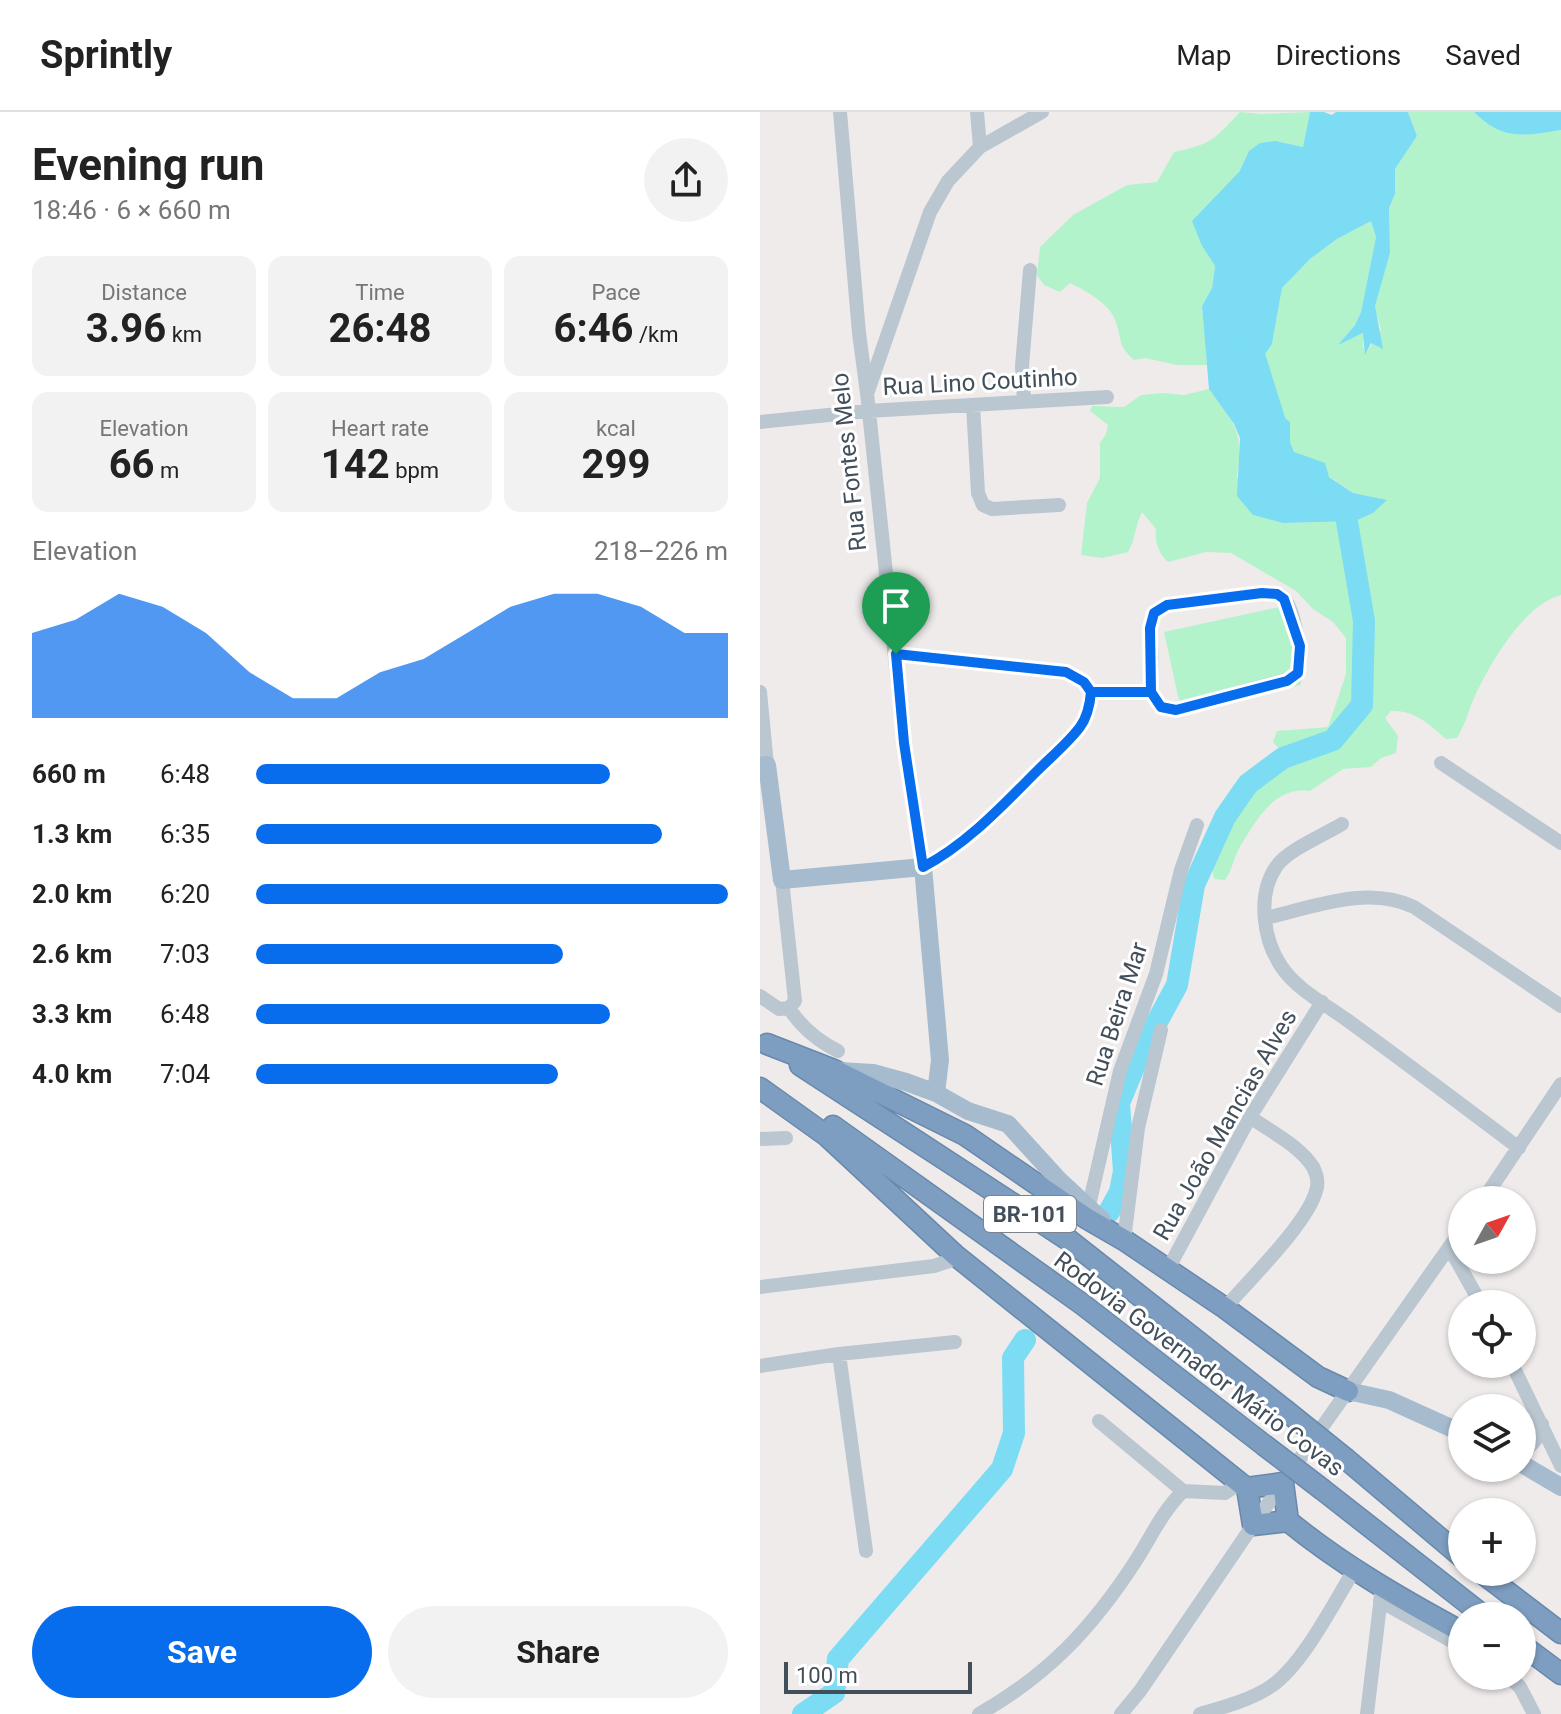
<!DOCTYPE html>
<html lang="en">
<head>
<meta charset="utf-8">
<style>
  body { margin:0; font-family:Roboto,sans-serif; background:#f2f2f2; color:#222; height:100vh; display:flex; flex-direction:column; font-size:30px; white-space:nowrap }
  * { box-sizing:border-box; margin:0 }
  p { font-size:26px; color:#767676 }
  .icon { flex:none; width:44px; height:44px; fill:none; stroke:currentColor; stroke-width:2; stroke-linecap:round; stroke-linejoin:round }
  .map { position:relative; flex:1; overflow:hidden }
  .side { display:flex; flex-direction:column; background:#fff; width:760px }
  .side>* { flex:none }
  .needle { width:52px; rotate:50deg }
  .buttons { position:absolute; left:688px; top:1074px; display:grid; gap:16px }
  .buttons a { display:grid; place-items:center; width:88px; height:88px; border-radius:50%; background:#fff; box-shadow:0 2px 6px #0004; font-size:40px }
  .scale { position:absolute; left:24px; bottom:20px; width:188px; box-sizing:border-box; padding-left:8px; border:4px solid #424f5a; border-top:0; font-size:22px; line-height:28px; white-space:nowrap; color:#424f5a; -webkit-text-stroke:6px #fff; paint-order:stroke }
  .pin { position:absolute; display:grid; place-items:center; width:68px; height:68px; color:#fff; margin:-82px -34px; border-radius:50% 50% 50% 0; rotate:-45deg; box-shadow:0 0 8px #0007 }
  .pin .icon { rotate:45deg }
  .round { display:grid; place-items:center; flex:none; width:84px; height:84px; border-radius:42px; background:#f2f2f2 }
  .head { display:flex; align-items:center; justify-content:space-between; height:136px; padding:0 32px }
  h1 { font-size:44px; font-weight:700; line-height:60px }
  .metrics { display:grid; grid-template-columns:repeat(3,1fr); gap:12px; height:136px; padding:8px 32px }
  .metrics div { display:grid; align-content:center; border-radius:16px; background:#f2f2f2; text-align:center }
  .metrics b { font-size:40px; font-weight:700 }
  .metrics small { font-size:22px; font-weight:400 }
  .metrics p { font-size:22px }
  .chart { height:224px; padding:16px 32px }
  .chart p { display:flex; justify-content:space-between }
  .chart svg { width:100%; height:144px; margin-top:8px; fill:#076ded; opacity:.7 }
  .action { display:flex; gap:16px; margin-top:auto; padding:16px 32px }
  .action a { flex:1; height:92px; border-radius:48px; background:#076ded; color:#fff; font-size:32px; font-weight:700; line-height:92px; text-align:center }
  .action a+a { background:#f2f2f2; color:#222 }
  ul { padding:0 32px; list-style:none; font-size:26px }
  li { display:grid; grid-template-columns:128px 96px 1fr; align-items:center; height:60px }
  li i { height:20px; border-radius:10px; background:#076ded }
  header { display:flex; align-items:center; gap:48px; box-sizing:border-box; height:112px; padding:0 40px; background:#fff; border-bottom:2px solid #e0e0e0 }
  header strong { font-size:38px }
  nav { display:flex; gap:44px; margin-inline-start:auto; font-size:28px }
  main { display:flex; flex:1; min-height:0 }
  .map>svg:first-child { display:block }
  .green { fill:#b3f3cb }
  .water { fill:#7bdcf4 }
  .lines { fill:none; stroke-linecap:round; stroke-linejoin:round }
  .river { stroke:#7bdcf4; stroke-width:22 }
  .highway-casing { stroke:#6889ac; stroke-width:23 }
  .minor { stroke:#bac6d0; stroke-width:14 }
  .major { stroke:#a7bbce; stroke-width:18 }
  .highway { stroke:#7d9ec1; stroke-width:20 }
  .highway-bridge-casing { stroke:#6889ac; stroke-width:23; stroke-linecap:butt }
  .highway-bridge { stroke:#7d9ec1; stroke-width:20 }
  .route-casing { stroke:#fff; stroke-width:16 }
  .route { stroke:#076ded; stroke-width:10 }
  .labels { text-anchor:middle; stroke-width:6; stroke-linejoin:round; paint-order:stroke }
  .shield { fill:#fff; stroke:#7b848c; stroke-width:2 }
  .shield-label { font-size:22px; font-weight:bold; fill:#424f5a }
  .street-label { font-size:24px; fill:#424f5a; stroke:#fff }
</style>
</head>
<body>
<header>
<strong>Sprintly</strong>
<nav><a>Map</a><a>Directions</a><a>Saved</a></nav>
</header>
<main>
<section class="side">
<div class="head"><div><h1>Evening run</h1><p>18:46 · 6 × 660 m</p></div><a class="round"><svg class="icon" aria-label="share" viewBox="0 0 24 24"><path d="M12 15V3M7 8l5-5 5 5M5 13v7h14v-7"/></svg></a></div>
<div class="metrics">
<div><p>Distance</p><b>3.96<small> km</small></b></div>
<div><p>Time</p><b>26:48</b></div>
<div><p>Pace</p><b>6:46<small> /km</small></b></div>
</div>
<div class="metrics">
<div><p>Elevation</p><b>66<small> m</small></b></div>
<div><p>Heart rate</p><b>142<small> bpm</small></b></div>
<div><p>kcal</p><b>299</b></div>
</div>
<div class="chart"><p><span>Elevation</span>218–226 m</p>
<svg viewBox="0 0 160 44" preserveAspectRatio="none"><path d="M0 44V18L10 14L20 6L30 10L40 18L50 30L60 38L70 38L80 30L90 26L100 18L110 10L120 6L130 6L140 10L150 18L160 18V44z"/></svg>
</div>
<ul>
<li><b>660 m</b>6:48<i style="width:75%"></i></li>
<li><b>1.3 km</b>6:35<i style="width:86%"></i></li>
<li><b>2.0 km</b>6:20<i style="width:100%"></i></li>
<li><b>2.6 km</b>7:03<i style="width:65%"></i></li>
<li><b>3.3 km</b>6:48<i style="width:75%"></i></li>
<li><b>4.0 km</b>7:04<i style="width:64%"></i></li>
</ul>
<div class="action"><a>Save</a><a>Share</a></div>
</section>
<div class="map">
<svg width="801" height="1602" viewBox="0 0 801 1602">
  <rect width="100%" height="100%" fill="#efebeb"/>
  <!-- green -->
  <path class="green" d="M480 0 502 2 550 0 543 35 516 29 489 39 442 134 455 154 452 176 442 194 447 253H417L385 246 374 248C356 232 363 228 355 208 349 191 326 179 310 171L300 180 284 173 277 163 280 135 313 103 367 73 397 70 414 40C454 31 452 29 480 0Z
    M648 0H714C742 28 764 24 801 18V483C764 492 729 553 714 586 708 600 705 613 697 626L686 627C669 612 654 598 631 599L625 606 638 624 636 641 621 646 611 655 583 657 550 679C515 674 497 707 481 733 474 744 473 757 465 768L454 767 451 751C482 689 494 660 563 636L547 633 521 639 513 630 517 619 568 615 586 562V526L573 510 553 497 536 479 471 441 446 440 408 450C399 443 394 428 396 417L382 400C375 413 376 427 368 440L342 446 321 443 327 391 340 366V331L346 322 348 313 330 299 332 294 364 295 381 283 403 281 424 283 449 277C475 314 484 317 477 365L523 411 595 409 626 388 593 381 534 340 530 330V310L498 284 490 264 512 232 522 176 550 147 577 127 611 109 616 125 601 200 595 213 580 231 604 221 603 234 606 241 621 218 614 194 630 141 629 96 635 82V57L657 24Z
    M524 494 541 573 421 598 404 520Z"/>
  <!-- water -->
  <path class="water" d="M550 0H564L572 3 576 0H648L657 24 635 57V82L629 96 630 141 615 194 623 237 611 231 605 243 603 221 578 233 595 213 601 200 616 125 611 109 577 127 550 147 522 176 512 232 490 264 498 284 530 310V330L534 340 565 351 569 365 593 381 627 388 613 401 595 409 523 411 493 403 477 384 480 326 474 312 449 277 442 194 452 176 455 154 442 134 432 109 479 60 489 39 500 31 516 29 543 35Z
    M714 0H801V18C764 24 743 29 714 0Z"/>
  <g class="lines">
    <!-- river -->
    <path class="river" d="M489 227 518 320
      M349 1100 360 1080 364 1059 359 991 379 943 417 873 434 773 465 705 488 672 523 646 573 628 602 593 604 509 585 398 571 385
      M43 1602 74 1581 78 1547 242 1357 254 1321 253 1246 265 1228"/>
    <defs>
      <path id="highway" d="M7 932 74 958 205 1023 326 1106 364 1128 465 1196 558 1265 588 1279
        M40 953 310 1129 525 1298
        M0 976 67 1024 195 1143 480 1371 487 1376 523 1371 528 1409C582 1453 641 1487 702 1520
        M73 1014 322 1192 504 1333
        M586 1347 702 1445
        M487 1376 493 1413 528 1409
        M563 1378 724 1504
        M721 1460 801 1521
        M762 1533 801 1562"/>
    </defs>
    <!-- highway casing -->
    <use href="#highway" class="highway-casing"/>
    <!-- minor -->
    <path class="minor" d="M80 0 99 221 107 281 144 631 163 755C207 732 242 694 277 659 291 645 308 631 320 615 328 604 330 592 331 580L324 570 306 560 136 542
      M217 0 220 35
      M108 279 170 100 188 69 220 35 282 0
      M264 290 262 254 270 158
      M213 293 218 381 223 393 232 397 299 393
      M0 310 108 299 347 285
      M502 481C508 481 517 480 522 484 534 494 545 550 536 565L416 598 401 595 391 580 392 546 390 516 394 501 407 493Z
      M0 580 7 653
      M331 580H391
      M681 651 801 731
      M582 712C564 723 527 738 516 755 497 783 503 827 521 854 536 877 565 892 587 908 645 950 702 993 759 1036
      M505 806C554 795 607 773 654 795L801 894
      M0 884 19 897 29 896 35 889 22 768
      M29 896C41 915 58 929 78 939
      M0 1027 26 1026
      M723 1088 801 972
      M327 1102 360 959 396 862 421 758 437 713
      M364 1128 378 1016 401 918
      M689 1135 721 1192
      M408 1157 490 1005 562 890
      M0 1175 174 1154 189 1149 195 1143
      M465 1196C489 1168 547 1112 556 1079 559 1071 557 1063 553 1055 540 1034 510 1019 490 1005
      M79 1242 106 1439
      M752 1252 801 1354
      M0 1254 79 1242 195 1230
      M339 1309 423 1379
      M762 1339C775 1332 778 1326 782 1312
      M620 1489 702 1535
      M748 1564 760 1575 774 1602
      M219 1602C288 1563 332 1516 375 1450 391 1425 402 1400 423 1379L465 1381 480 1371
      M361 1602 380 1579 493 1413 702 1117
      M440 1602C464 1595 490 1588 510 1575 542 1554 574 1491 594 1458
      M607 1602 622 1476"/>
    <!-- major -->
    <path class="major" d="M0 654 7 653 22 768 163 755 180 948 176 981
      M79 959 113 961 146 970 176 981 208 999 248 1012 298 1067 342 1108
      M588 1279 629 1288 702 1321
      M762 1352 801 1375"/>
    <!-- highway -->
    <use href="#highway" class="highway"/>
    <defs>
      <path id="highway-bridge" d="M525 1298 586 1347
        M504 1333 563 1378"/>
    </defs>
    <!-- highway-bridge casing -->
    <use href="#highway-bridge" class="highway-bridge-casing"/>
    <!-- highway-bridge -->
    <use href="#highway-bridge" class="highway-bridge"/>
  </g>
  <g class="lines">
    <defs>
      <path id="route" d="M136 542 144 631 163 755C207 732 242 694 277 659 291 645 308 631 320 615 328 604 330 592 331 580H391L401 595 416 598 527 569 538 561 540 534 524 487 517 482 502 481 407 493 394 501 390 516 391 580H331L324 570 306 560 136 542"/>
    </defs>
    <!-- route casing -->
    <use href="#route" class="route-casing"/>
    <!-- route -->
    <use href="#route" class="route"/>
  </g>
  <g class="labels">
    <!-- shield labels -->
    <rect class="shield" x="224" y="1084" width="92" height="36" rx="6"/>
    <g class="shield-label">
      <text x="270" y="1110">BR-101</text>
    </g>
    <!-- street labels -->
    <g class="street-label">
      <text transform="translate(220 270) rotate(-3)" y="8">Rua Lino Coutinho</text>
      <text transform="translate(89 350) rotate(-96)" y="8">Rua Fontes Melo</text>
      <text transform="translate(357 902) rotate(-72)" y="8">Rua Beira Mar</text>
      <text transform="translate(465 1013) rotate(-60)" y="8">Rua João Mancias Alves</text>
      <text transform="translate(439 1252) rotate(37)" y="8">Rodovia Governador Mário Covas</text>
    </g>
  </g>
</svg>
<div class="buttons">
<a><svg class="needle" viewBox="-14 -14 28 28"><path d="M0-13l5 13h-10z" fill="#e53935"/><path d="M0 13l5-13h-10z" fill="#767676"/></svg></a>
<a><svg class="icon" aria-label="locate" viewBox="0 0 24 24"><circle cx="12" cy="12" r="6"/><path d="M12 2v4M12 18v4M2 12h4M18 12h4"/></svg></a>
<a><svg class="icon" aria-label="layers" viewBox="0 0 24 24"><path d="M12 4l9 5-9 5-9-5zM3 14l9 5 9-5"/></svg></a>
<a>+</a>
<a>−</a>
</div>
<div class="scale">100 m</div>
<div class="pin" style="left:136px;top:542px;background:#1e9e55"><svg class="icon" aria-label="arrive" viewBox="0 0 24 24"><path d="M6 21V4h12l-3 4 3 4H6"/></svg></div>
</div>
</main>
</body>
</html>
